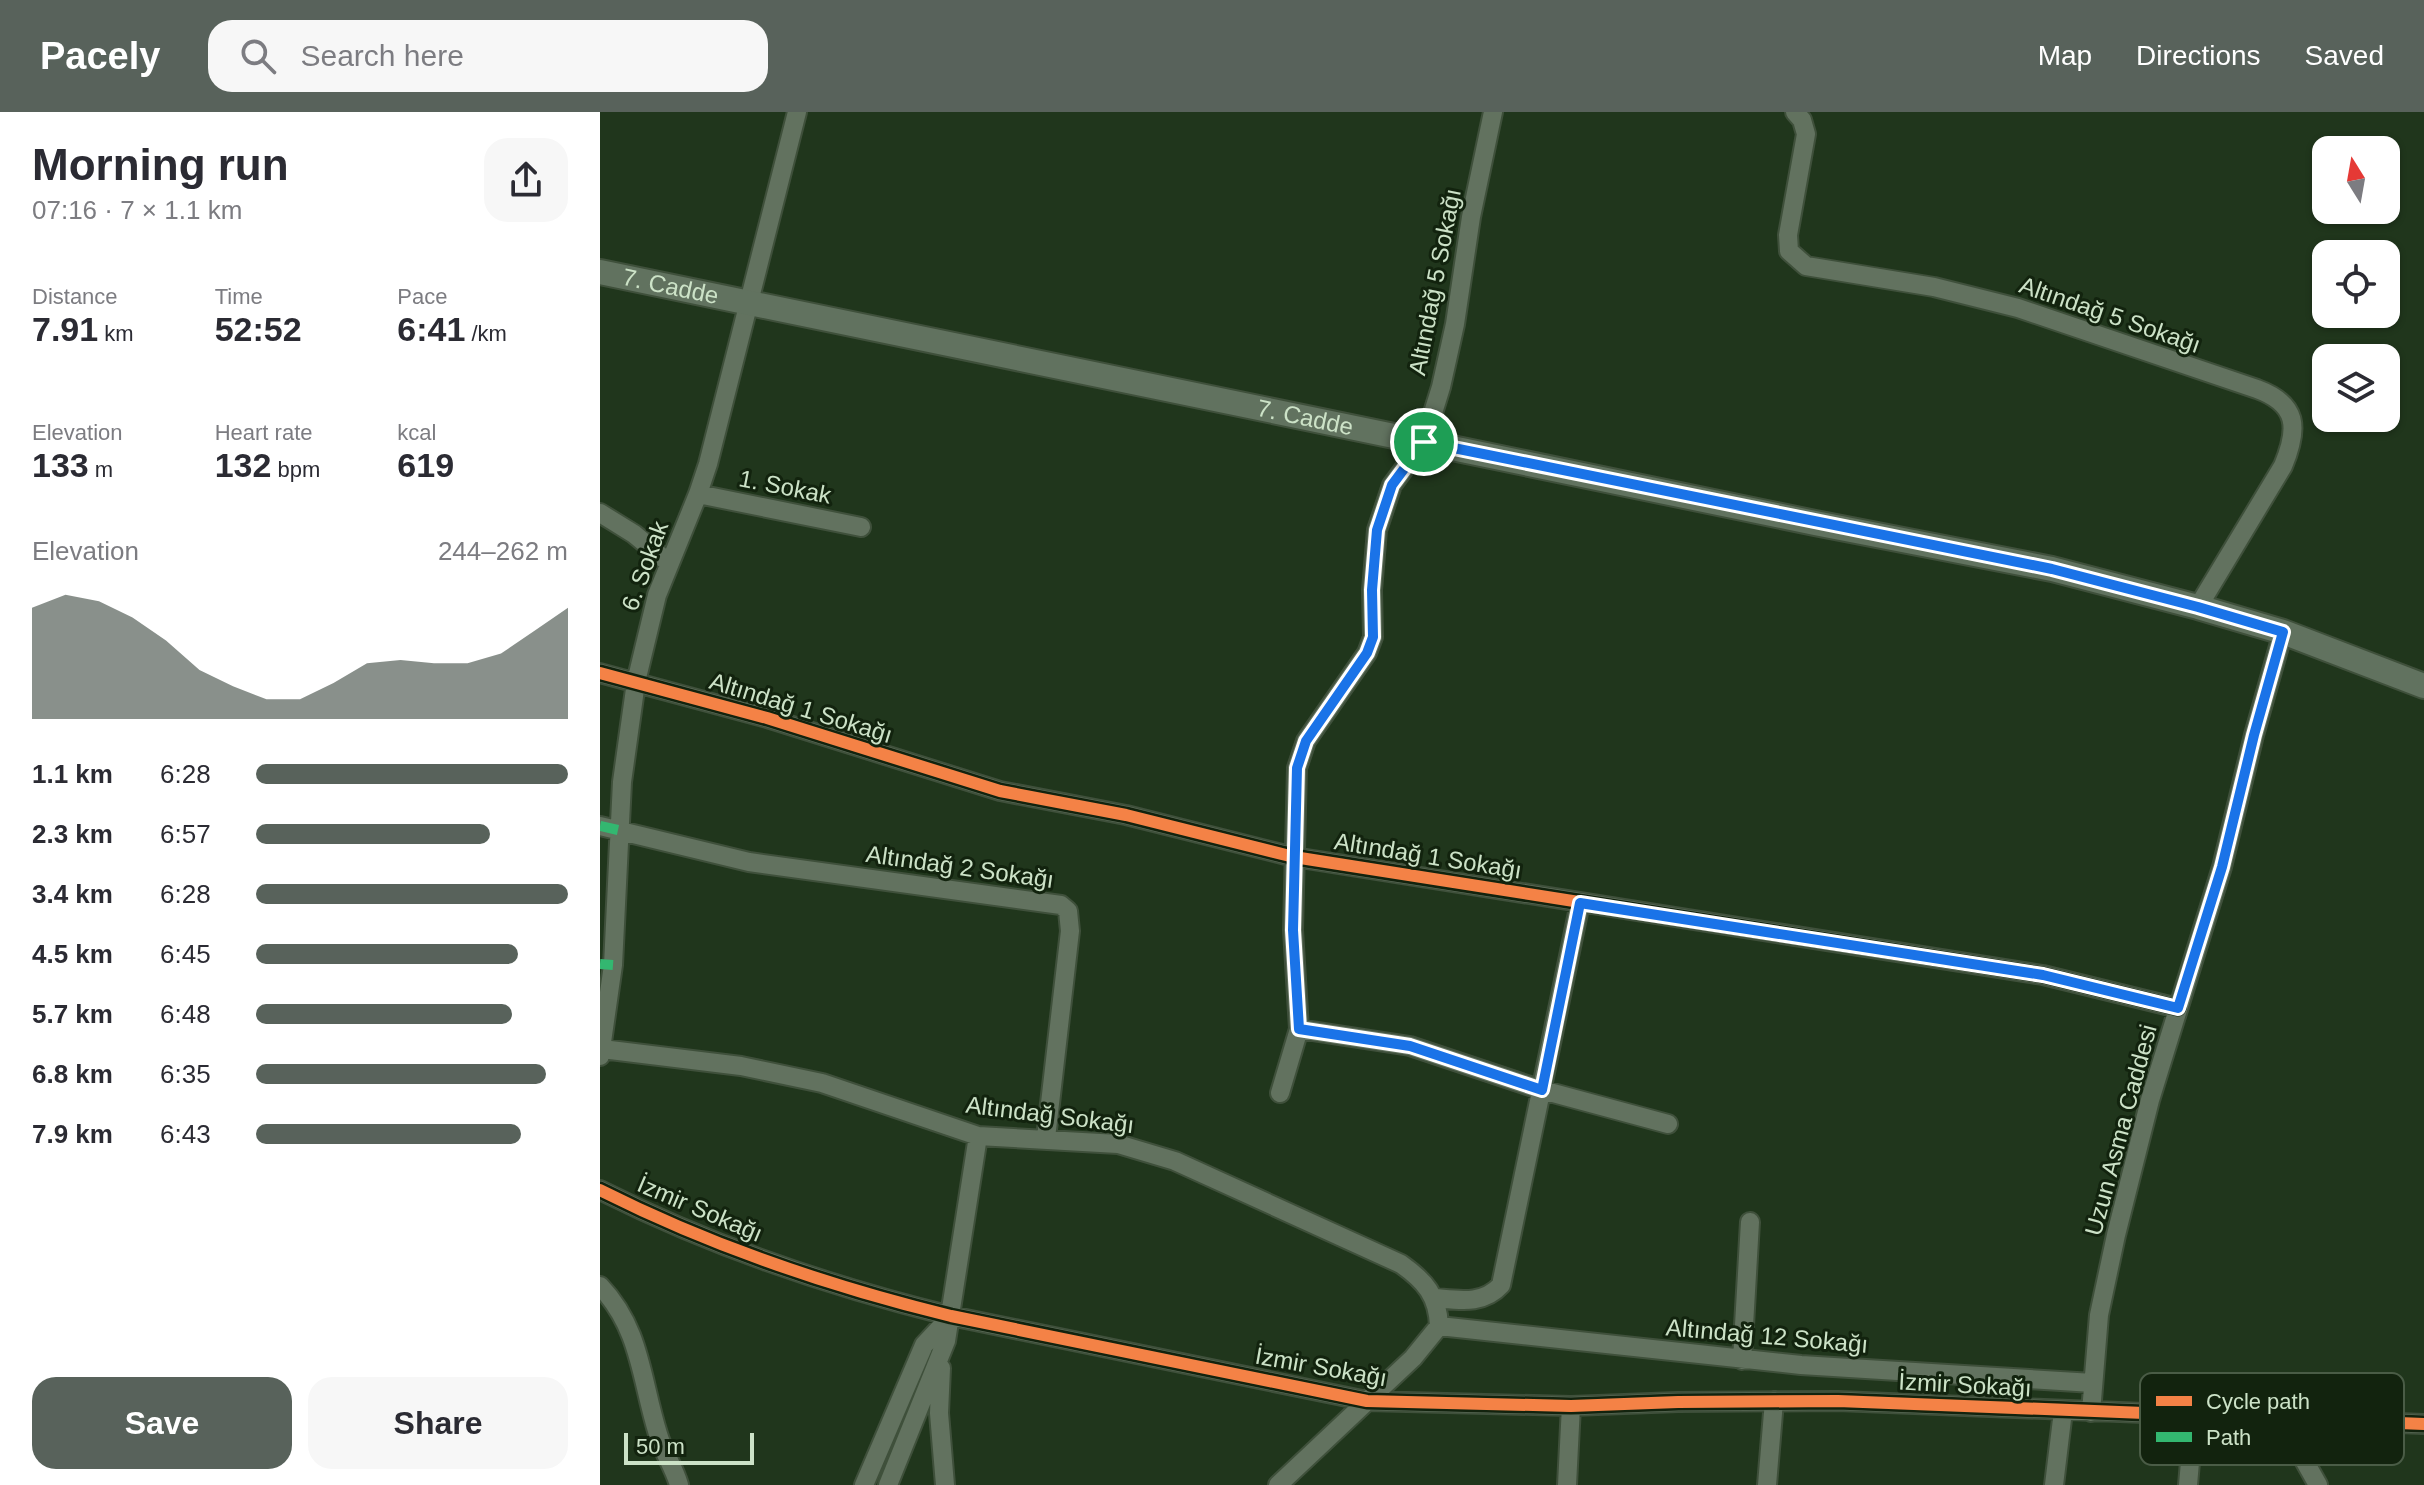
<!DOCTYPE html>
<html lang="en">
<head>
<meta charset="utf-8">
<style>
  body { margin:0; font-family:Helvetica,sans-serif; background:#f7f7f7; color:#2b2b33; height:100vh; display:flex; flex-direction:column; font-size:30px; white-space:nowrap }
  * { box-sizing:border-box; margin:0 }
  p { font-size:26px; color:#7c7c81 }
  .icon { flex:none; width:44px; height:44px; fill:none; stroke:currentColor; stroke-width:2; stroke-linecap:round; stroke-linejoin:round }
  .map { position:relative; flex:1; overflow:hidden }
  .side { display:flex; flex-direction:column; background:#fff; width:600px }
  .side>* { flex:none }
  .needle { width:52px; rotate:349deg }
  .fabs { position:absolute; left:1712px; top:24px; display:grid; gap:16px }
  .fabs a { display:grid; place-items:center; width:88px; height:88px; border-radius:16px; background:#fff; box-shadow:0 2px 6px #0004; font-size:40px }
  .scale { position:absolute; left:24px; bottom:20px; width:130px; box-sizing:border-box; padding-left:8px; border:4px solid #cce2c7; border-top:0; font-size:22px; line-height:28px; white-space:nowrap; color:#cce2c7; -webkit-text-stroke:6px #12230e; paint-order:stroke }
  .pin { position:absolute; display:grid; place-items:center; width:68px; height:68px; color:#fff; margin:-34px; border:4px solid #fff; border-radius:50%; box-shadow:0 2px 8px #0007 }
  .round { display:grid; place-items:center; flex:none; width:84px; height:84px; border-radius:24px; background:#f7f7f7 }
  .head { display:flex; align-items:center; justify-content:space-between; height:136px; padding:0 32px }
  h1 { font-size:44px; font-weight:700; line-height:60px }
  .metrics { display:grid; grid-template-columns:repeat(3,1fr); gap:12px; height:136px; padding:8px 32px }
  .metrics div { display:grid; align-content:center }
  .metrics b { font-size:34px; font-weight:700 }
  .metrics small { font-size:22px; font-weight:400 }
  .metrics p { font-size:22px }
  .chart { height:224px; padding:16px 32px }
  .chart p { display:flex; justify-content:space-between }
  .chart svg { width:100%; height:144px; margin-top:8px; fill:#58625b; opacity:.7 }
  .cta { display:flex; gap:16px; margin-top:auto; padding:16px 32px }
  .cta a { flex:1; height:92px; border-radius:24px; background:#58625b; color:#fff; font-size:32px; font-weight:700; line-height:92px; text-align:center }
  .cta a+a { background:#f7f7f7; color:#2b2b33 }
  ul { padding:0 32px; list-style:none; font-size:26px }
  li { display:grid; grid-template-columns:128px 96px 1fr; align-items:center; height:60px }
  li i { height:20px; border-radius:10px; background:#58625b }
  header { display:flex; align-items:center; gap:48px; box-sizing:border-box; height:112px; padding:0 40px; background:#58625b; color:#fff }
  header strong { font-size:38px }
  nav { display:flex; gap:44px; margin-inline-start:auto; font-size:28px }
  .search { width:560px; height:72px; background:#f7f7f7; display:flex; align-items:center; gap:20px; box-sizing:border-box; padding:0 28px; border-radius:24px; color:#7c7c81; font-size:30px }
  main { display:flex; flex:1; min-height:0 }
  .map>svg:first-child { display:block }
  .lines { fill:none; stroke-linecap:round; stroke-linejoin:round }
  .minor-casing { stroke:#3f503b; stroke-width:22 }
  .major-casing { stroke:#3f503b; stroke-width:28 }
  .minor { stroke:#62725f; stroke-width:18 }
  .major { stroke:#61725f; stroke-width:24 }
  .quiet { stroke:#33b770; stroke-width:10; stroke-dasharray:20 10; stroke-linecap:butt }
  .cycleway-casing { stroke:#12230e; stroke-width:17 }
  .cycleway { stroke:#f48246; stroke-width:12 }
  .route-casing { stroke:#fff; stroke-width:16 }
  .route { stroke:#1a73e8; stroke-width:10 }
  .labels { text-anchor:middle; stroke-width:6; stroke-linejoin:round; paint-order:stroke }
  .street-label { font-size:24px; fill:#cce2c7; stroke:#12230e }
  .key { fill:#12230e; stroke:#4a5c46; stroke-width:2 }
  .key-label { font-size:22px; fill:#cce2c7 }
</style>
</head>
<body>
<header>
<strong>Pacely</strong>
<div class="search"><svg class="icon" aria-label="search" viewBox="0 0 24 24"><circle cx="10" cy="10" r="6"/><path d="M15 15l6 6"/></svg>Search here</div>
<nav><a>Map</a><a>Directions</a><a>Saved</a></nav>
</header>
<main>
<section class="side">
<div class="head"><div><h1>Morning run</h1><p>07:16 · 7 × 1.1 km</p></div><a class="round"><svg class="icon" aria-label="share" viewBox="0 0 24 24"><path d="M12 15V3M7 8l5-5 5 5M5 13v7h14v-7"/></svg></a></div>
<div class="metrics">
<div><p>Distance</p><b>7.91<small> km</small></b></div>
<div><p>Time</p><b>52:52</b></div>
<div><p>Pace</p><b>6:41<small> /km</small></b></div>
</div>
<div class="metrics">
<div><p>Elevation</p><b>133<small> m</small></b></div>
<div><p>Heart rate</p><b>132<small> bpm</small></b></div>
<div><p>kcal</p><b>619</b></div>
</div>
<div class="chart"><p><span>Elevation</span>244–262 m</p>
<svg viewBox="0 0 160 44" preserveAspectRatio="none"><path d="M0 44V10L10 6L20 8L30 13L40 20L50 29L60 34L70 38L80 38L90 33L100 27L110 26L120 27L130 27L140 24L150 17L160 10V44z"/></svg>
</div>
<ul>
<li><b>1.1 km</b>6:28<i style="width:100%"></i></li>
<li><b>2.3 km</b>6:57<i style="width:75%"></i></li>
<li><b>3.4 km</b>6:28<i style="width:100%"></i></li>
<li><b>4.5 km</b>6:45<i style="width:84%"></i></li>
<li><b>5.7 km</b>6:48<i style="width:82%"></i></li>
<li><b>6.8 km</b>6:35<i style="width:93%"></i></li>
<li><b>7.9 km</b>6:43<i style="width:85%"></i></li>
</ul>
<div class="cta"><a>Save</a><a>Share</a></div>
</section>
<div class="map">
<svg width="1824" height="1373" viewBox="0 0 1824 1373">
  <rect width="100%" height="100%" fill="#20361c"/>
  <g class="lines">
    <defs>
      <path id="minor" d="M1195 0 1202 8 1206 22 1188 123 1189 139 1206 154 1334 175 1418 196 1657 277C1698 292 1699 316 1683 354L1598 495
        M98 382 261 415
        M0 401 34 422 69 451
        M0 561 167 606 400 679 526 703 694 745 1443 863 1578 896
        M0 714 149 750 461 793 468 799 470 819 446 1026
        M699 917 810 934 942 978 1068 1012
        M2 937 141 954 222 971 378 1024 518 1032 575 1049 801 1152C825 1169 838 1184 839 1214
        M0 944 13 853 22 670 36 570 57 483 98 382 108 352 197 0
        M680 981 699 917 693 818 697 656 706 629 767 541 773 525 772 478 777 418 792 373 824 330 841 275 855 212 871 105 893 0
        M0 1078C113 1135 228 1174 351 1204L767 1289 971 1294 1078 1290 1238 1289 1824 1312
        M0 1174C41 1217 41 1268 58 1322 63 1340 74 1355 79 1373
        M835 1186C859 1188 883 1193 901 1173L980 791
        M839 1214 1201 1253 1493 1271
        M1142 1248 1150 1110
        M341 1256 339 1301 345 1373
        M1491 1300 1499 1203 1516 1123 1550 988 1622 755 1654 623 1683 520
        M1681 1307 1718 1373
        M264 1373 324 1233 351 1204
        M288 1373 346 1229 378 1024
        M678 1373 813 1246 839 1214
        M967 1373 971 1294
        M1167 1373 1174 1289
        M1454 1373 1463 1299
        M1588 1373 1594 1304"/>
      <g id="major">
        <path id="s1" d="M0 160 1215 411 1452 457 1598 495 1683 520 1824 574"/>
      </g>
    </defs>
    <!-- minor casing -->
    <use href="#minor" class="minor-casing"/>
    <!-- major casing -->
    <use href="#major" class="major-casing"/>
    <!-- minor -->
    <use href="#minor" class="minor"/>
    <!-- major -->
    <use href="#major" class="major"/>
    <!-- quiet -->
    <path class="quiet" d="M0 714 18 718
      M0 852 13 853"/>
    <defs>
      <path id="cycleway" d="M0 561 167 606 400 679 526 703 694 745 1443 863 1578 896
        M0 1078C113 1135 228 1174 351 1204L767 1289 971 1294 1078 1290 1238 1289 1824 1312"/>
    </defs>
    <!-- cycleway casing -->
    <use href="#cycleway" class="cycleway-casing"/>
    <!-- cycleway -->
    <use href="#cycleway" class="cycleway"/>
  </g>
  <g class="lines">
    <defs>
      <path id="route" d="M824 330 1452 457 1598 495 1683 520 1654 623 1622 755 1578 896 1443 863 980 791 942 978 810 934 699 917 693 818 697 656 706 629 767 541 773 525 772 478 777 418 792 373Z"/>
    </defs>
    <!-- route casing -->
    <use href="#route" class="route-casing"/>
    <!-- route -->
    <use href="#route" class="route"/>
  </g>
  <g class="labels">
    <!-- street labels -->
    <g class="street-label">
      <text transform="translate(835 170) rotate(-79)" y="8">Altındağ 5 Sokağı</text>
      <text dy="8" stroke="none"><textPath href="#s1" startOffset="72">7. Cadde</textPath></text>
      <text transform="translate(1510 203) rotate(19)" y="8">Altındağ 5 Sokağı</text>
      <text dy="8" stroke="none"><textPath href="#s1" startOffset="720">7. Cadde</textPath></text>
      <text transform="translate(185 375) rotate(11)" y="8">1. Sokak</text>
      <text transform="translate(45 454) rotate(-70)" y="8">6. Sokak</text>
      <text transform="translate(201 596) rotate(17)" y="8">Altındağ 1 Sokağı</text>
      <text transform="translate(828 744) rotate(9)" y="8">Altındağ 1 Sokağı</text>
      <text transform="translate(360 755) rotate(8)" y="8">Altındağ 2 Sokağı</text>
      <text transform="translate(450 1003) rotate(7)" y="8">Altındağ Sokağı</text>
      <text transform="translate(1521 1018) rotate(-75)" y="8">Uzun Asma Caddesi</text>
      <text transform="translate(100 1097) rotate(23)" y="8">İzmir Sokağı</text>
      <text transform="translate(1167 1224) rotate(5)" y="8">Altındağ 12 Sokağı</text>
      <text transform="translate(721 1255) rotate(10)" y="8">İzmir Sokağı</text>
      <text transform="translate(1365 1273) rotate(3)" y="8">İzmir Sokağı</text>
    </g>
  </g>
  <!-- legend -->
  <rect x="1540" y="1261" width="264" height="92" rx="12" class="key"/>
  <rect x="1556" y="1284" width="36" height="10" fill="#f48246"/>
  <rect x="1556" y="1320" width="36" height="10" fill="#33b770"/>
  <g class="key-label">
    <text x="1606" y="1297">Cycle path</text>
    <text x="1606" y="1333">Path</text>
  </g>
</svg>
<div class="fabs">
<a><svg class="needle" viewBox="-14 -14 28 28"><path d="M0-13l5 13h-10z" fill="#e53935"/><path d="M0 13l5-13h-10z" fill="#7c7c81"/></svg></a>
<a><svg class="icon" aria-label="locate" viewBox="0 0 24 24"><circle cx="12" cy="12" r="6"/><path d="M12 2v4M12 18v4M2 12h4M18 12h4"/></svg></a>
<a><svg class="icon" aria-label="layers" viewBox="0 0 24 24"><path d="M12 4l9 5-9 5-9-5zM3 14l9 5 9-5"/></svg></a>
</div>
<div class="scale">50 m</div>
<div class="pin" style="left:824px;top:330px;background:#1e9e55"><svg class="icon" aria-label="arrive" viewBox="0 0 24 24"><path d="M6 21V4h12l-3 4 3 4H6"/></svg></div>
</div>
</main>
</body>
</html>
